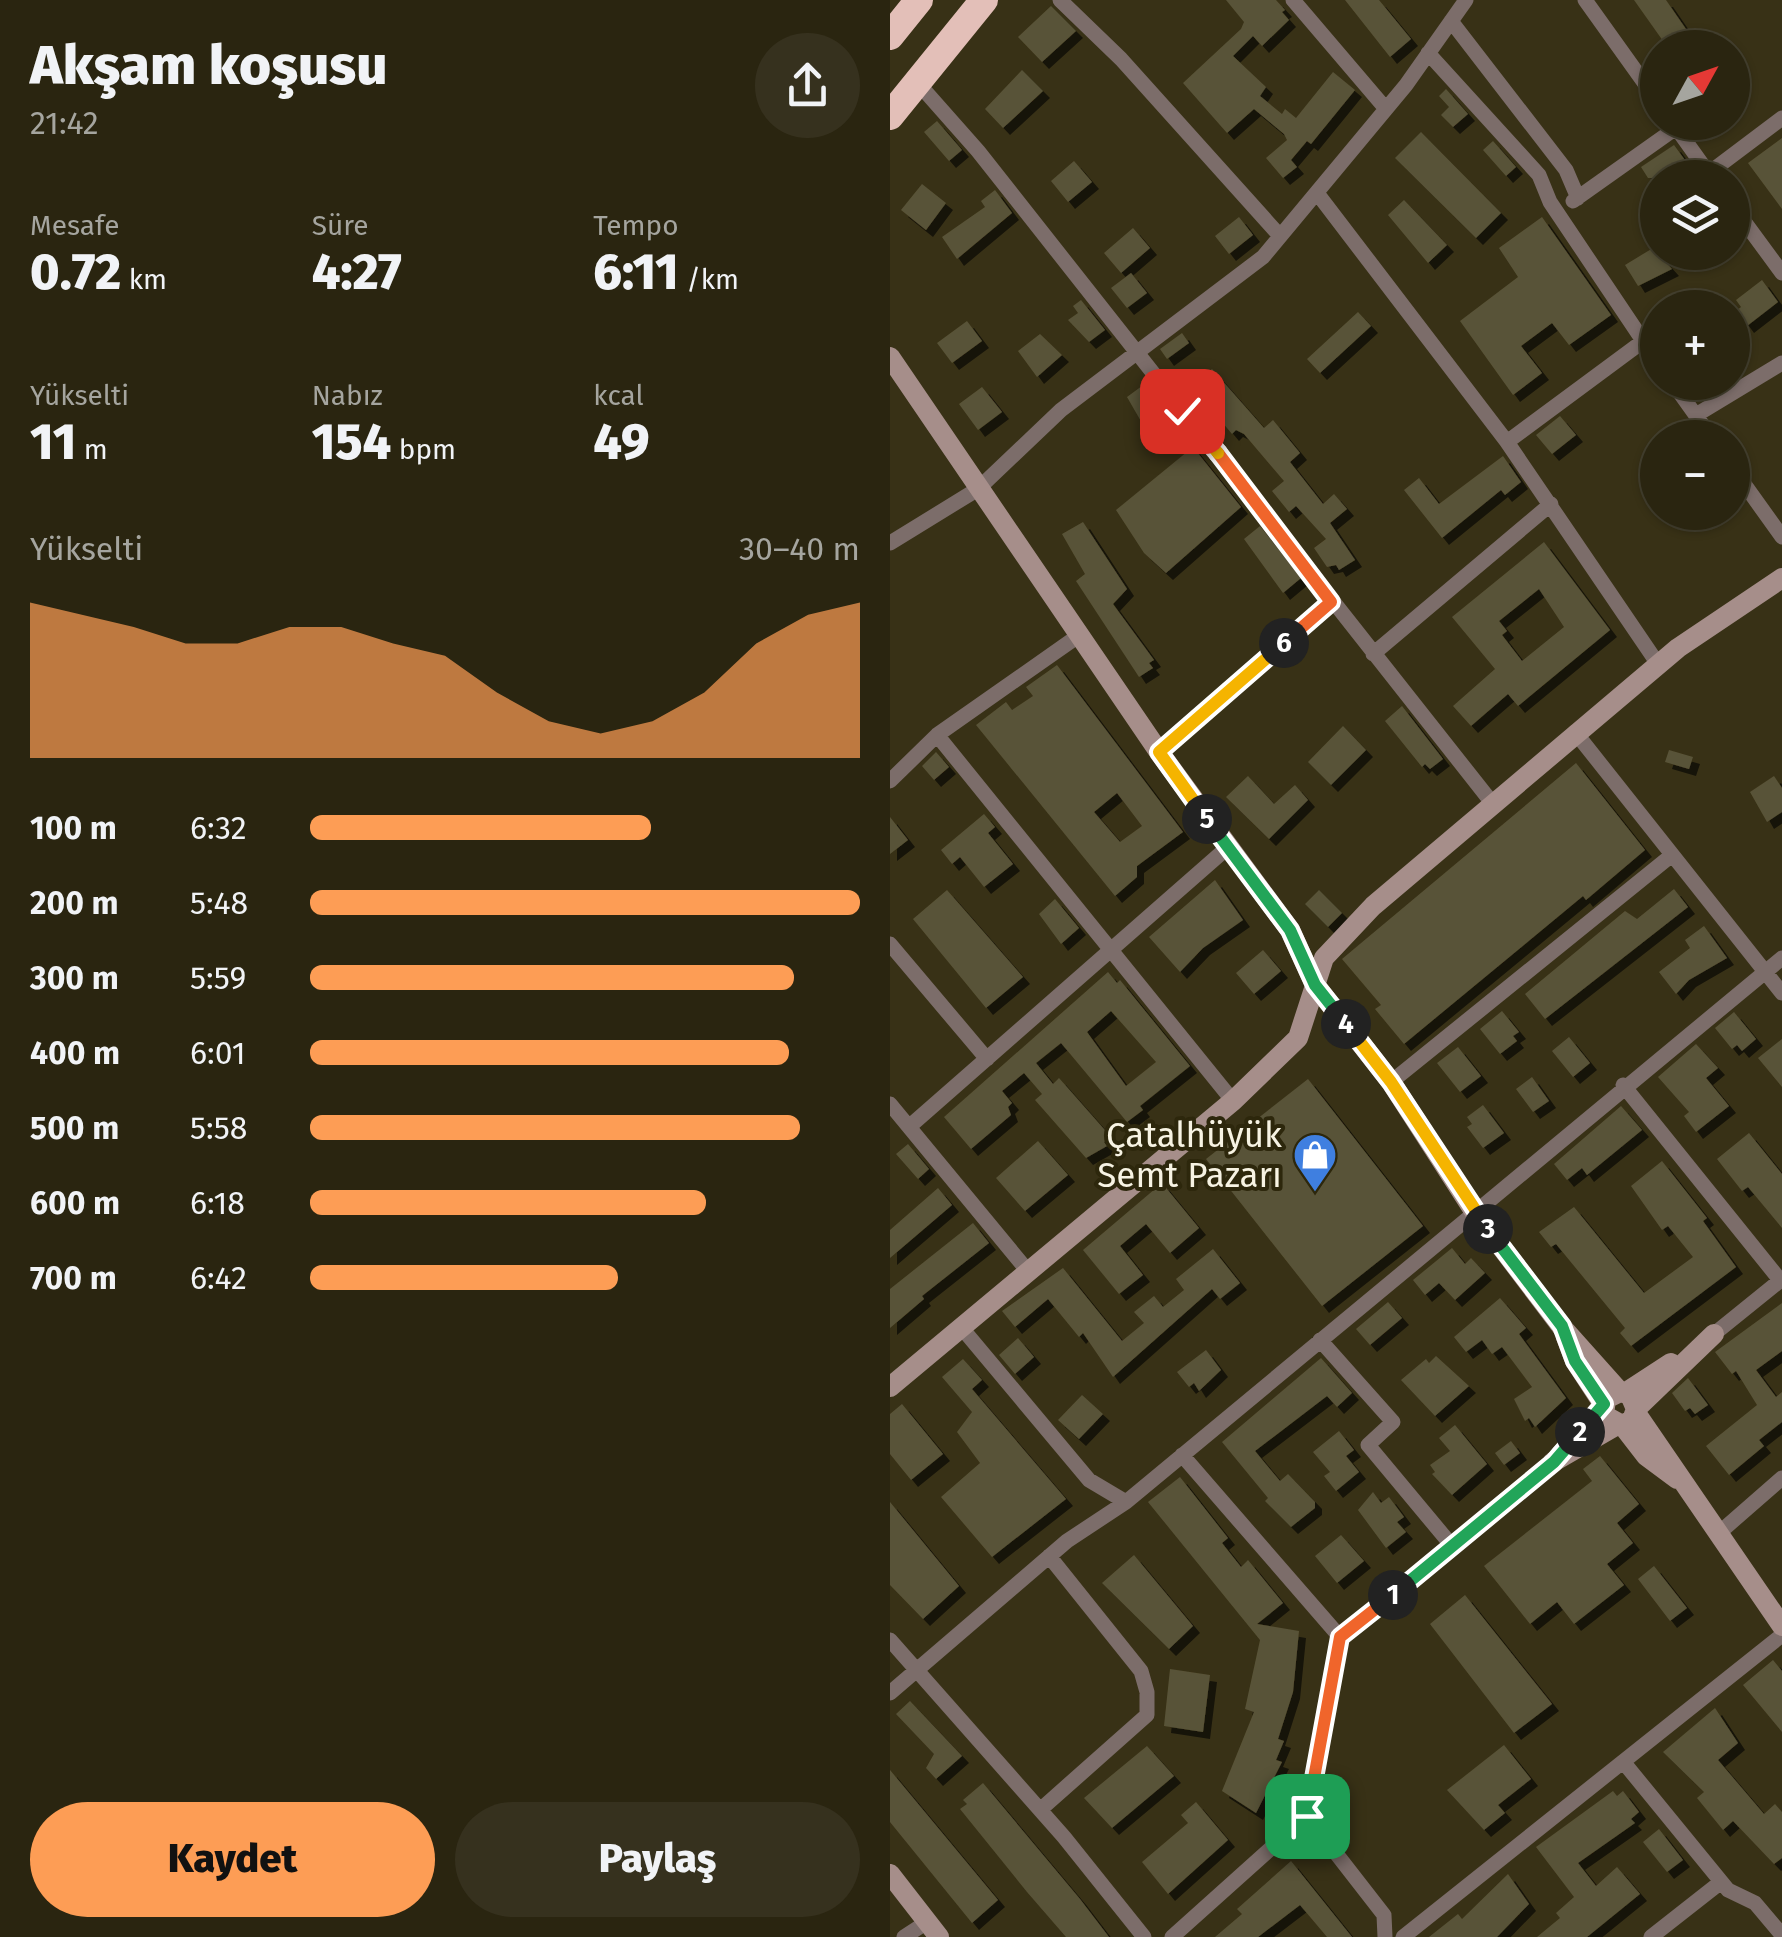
<!DOCTYPE html>
<html lang="tr">
<head>
<meta charset="utf-8">
<style>
  body { margin:0; font-family:"Fira Sans",sans-serif; background:#36311e; color:#f1f3f6; height:100vh; display:flex; flex-direction:column; font-size:38px; white-space:nowrap }
  * { box-sizing:border-box; margin:0 }
  p { font-size:32px; color:#a5a59f }
  .icon { flex:none; width:55px; height:55px; fill:none; stroke:currentColor; stroke-width:2; stroke-linecap:round; stroke-linejoin:round }
  .map { position:relative; flex:1; overflow:hidden }
  .drawer { display:flex; flex-direction:column; background:#2a2510; width:890px }
  .drawer>* { flex:none }
  .needle { width:65px; rotate:50deg }
  .tools { position:absolute; left:750px; top:30px; display:grid; gap:20px }
  .tools a { display:grid; place-items:center; width:110px; height:110px; border-radius:50%; background:#2a2510; box-shadow:0 2px 8px #0004,0 0 0 2px #464230; font-size:50px }
  .pin { position:absolute; display:grid; place-items:center; width:85px; height:85px; color:#fff; margin:-42px; border-radius:20px; box-shadow:0 5px 15px #0006 }
  .km { position:absolute; width:50px; height:50px; margin:-25px; border-radius:50%; background:#222; color:#fff; font-size:28px; line-height:50px; text-align:center }
  .round { display:grid; place-items:center; flex:none; width:105px; height:105px; border-radius:52px; background:#36311e }
  .summary { display:flex; align-items:center; justify-content:space-between; height:170px; padding:0 30px }
  h1 { font-size:55px; font-weight:800; line-height:75px }
  .stats { display:grid; grid-template-columns:repeat(3,1fr); gap:15px; height:170px; padding:10px 30px }
  .stats div { display:grid; align-content:center }
  .stats b { font-size:50px; font-weight:800 }
  .stats small { font-size:28px; font-weight:400 }
  .stats p { font-size:28px }
  .chart { height:280px; padding:20px 30px }
  .chart p { display:flex; justify-content:space-between }
  .chart svg { width:100%; height:180px; margin-top:10px; fill:#fd9d55; opacity:.7 }
  .primary-button { display:flex; gap:20px; margin-top:auto; padding:20px 30px }
  .primary-button a { flex:1; height:115px; border-radius:60px; background:#fd9d55; color:#111; font-size:40px; font-weight:800; line-height:115px; text-align:center }
  .primary-button a+a { background:#36311e; color:#f1f3f6 }
  ul { padding:0 30px; list-style:none; font-size:32px }
  li { display:grid; grid-template-columns:160px 120px 1fr; align-items:center; height:75px }
  li i { height:25px; border-radius:12px; background:#fd9d55 }
  main { display:flex; flex:1; min-height:0 }
  .map>svg:first-child { display:block }
  .building { fill:#595337; fill-rule:evenodd; filter:url(#shadow) }
  .lines { fill:none; stroke-linecap:round; stroke-linejoin:round }
  .street { stroke:#7c6d6a; stroke-width:15 }
  .secondary { stroke:#a68e8a; stroke-width:20 }
  .highway { stroke:#e3bfb8; stroke-width:28 }
  .split-1-casing { stroke:#fff; stroke-width:20 }
  .split-2-casing { stroke:#fff; stroke-width:20 }
  .split-3-casing { stroke:#fff; stroke-width:20 }
  .split-4-casing { stroke:#fff; stroke-width:20 }
  .split-5-casing { stroke:#fff; stroke-width:20 }
  .split-6-casing { stroke:#fff; stroke-width:20 }
  .split-7-casing { stroke:#fff; stroke-width:20 }
  .split-8-casing { stroke:#fff; stroke-width:20 }
  .split-1 { stroke:#f0652b; stroke-width:12 }
  .split-2 { stroke:#22a559; stroke-width:12 }
  .split-3 { stroke:#22a559; stroke-width:12 }
  .split-4 { stroke:#f5b400; stroke-width:12 }
  .split-5 { stroke:#22a559; stroke-width:12 }
  .split-6 { stroke:#f5b400; stroke-width:12 }
  .split-7 { stroke:#f0652b; stroke-width:12 }
  .split-8 { stroke:#f5b400; stroke-width:12 }
  .labels { text-anchor:middle; stroke-width:8; stroke-linejoin:round; paint-order:stroke }
  .poi-label { font-size:35px; fill:#f7f3e3; stroke:#2d270c; text-anchor:end }
</style>
</head>
<body>
<main>
<section class="drawer">
<div class="summary"><div><h1>Akşam koşusu</h1><p>21:42</p></div><a class="round"><svg class="icon" aria-label="share" viewBox="0 0 24 24"><path d="M12 15V3M7 8l5-5 5 5M5 13v7h14v-7"/></svg></a></div>
<div class="stats">
<div><p>Mesafe</p><b>0.72<small> km</small></b></div>
<div><p>Süre</p><b>4:27</b></div>
<div><p>Tempo</p><b>6:11<small> /km</small></b></div>
</div>
<div class="stats">
<div><p>Yükselti</p><b>11<small> m</small></b></div>
<div><p>Nabız</p><b>154<small> bpm</small></b></div>
<div><p>kcal</p><b>49</b></div>
</div>
<div class="chart"><p><span>Yükselti</span>30–40 m</p>
<svg viewBox="0 0 160 44" preserveAspectRatio="none"><path d="M0 44V6L10 9L20 12L30 16L40 16L50 12L60 12L70 16L80 19L90 28L100 35L110 38L120 35L130 28L140 16L150 9L160 6V44z"/></svg>
</div>
<ul>
<li><b>100 m</b>6:32<i style="width:62%"></i></li>
<li><b>200 m</b>5:48<i style="width:100%"></i></li>
<li><b>300 m</b>5:59<i style="width:88%"></i></li>
<li><b>400 m</b>6:01<i style="width:87%"></i></li>
<li><b>500 m</b>5:58<i style="width:89%"></i></li>
<li><b>600 m</b>6:18<i style="width:72%"></i></li>
<li><b>700 m</b>6:42<i style="width:56%"></i></li>
</ul>
<div class="primary-button"><a>Kaydet</a><a>Paylaş</a></div>
</section>
<div class="map">
<svg width="892" height="1937" viewBox="0 0 892 1937">
  <defs>
    <filter id="shadow"><feDropShadow dx="7" dy="7" stdDeviation="0" flood-color="#0009"/></filter>
  </defs>
  <rect width="100%" height="100%" fill="#383116"/>
  <!-- building -->
  <path class="building" d="M336 0H386L395 10 392 12 399 20 372 46 363 36 343 56 376 87 370 96 392 114 395 109 406 118 443 72 465 90 421 144 417 141 401 160 407 167 393 178 376 158 397 140 394 134 364 109 337 133 293 83 351 29 354 22Z
    M455 0H489L521 39 500 57Z
    M744 0H776L809 48H778Z
    M161 6 186 31 152 62 128 37Z
    M132 70 153 91 113 128 95 109Z
    M556 89 578 114 563 127 551 115 559 107 549 96Z
    M47 121 72 150 59 161 34 132Z
    M531 132 611 213 586 238 505 158Z
    M892 138V209L858 163Z
    M603 141 626 167 616 176 593 150Z
    M784 145 808 178H758L751 167Z
    M184 161 202 182 178 202 161 181Z
    M32 184 56 203 36 230 11 210Z
    M105 190 122 213 67 259 52 237 95 207 91 201Z
    M514 200 557 245 538 263 498 215Z
    M349 217 363 235 339 254 325 236Z
    M652 217 721 315 679 345 662 323 631 346 652 373 623 395 570 321 628 277 609 248Z
    M243 228 260 248 231 273 214 253Z
    M763 248 782 269 748 286 735 265Z
    M241 273 257 293 237 308 221 288Z
    M872 280 888 302 857 326 846 311 851 307 846 300Z
    M191 300 215 330 199 342 178 320 188 313 183 306Z
    M468 312 481 326 430 373 417 359Z
    M77 321 92 341 62 363 47 343Z
    M292 333 299 343 277 359 270 349Z
    M150 334 172 355 147 377 128 351Z
    M322 369 374 428 383 420 410 453 400 462 433 504 444 494 457 509 440 523 465 560 449 570 446 565 437 567 424 548 436 539 406 506 399 512 382 491 394 481 354 434 346 430 342 434 302 386Z
    M256 383 275 414 252 423 237 397Z
    M92 387 112 412 88 430 69 404Z
    M670 416 686 435 662 454 646 435Z
    M303 447 351 507 276 573 254 553 226 510Z
    M613 456 631 482 615 495 611 490 552 538 514 490 529 478 549 504Z
    M193 522 237 589 223 604 264 660 259 663 263 668 249 677 186 581 195 574 172 534Z
    M370 526 411 578 393 593 354 539Z
    M654 542 720 630 628 706 618 694 581 726 563 706 605 669 562 617ZM649 589 674 627 632 661 612 635 617 631 609 621Z
    M167 665 293 832 247 866V877L225 896 86 725 116 702 122 710 143 696 136 687ZM227 793 252 826 230 842 204 812Z
    M512 706 553 759 540 769 535 764 532 767 495 721Z
    M453 726 476 750 441 785 418 762Z
    M779 750 803 757 799 769 775 762Z
    M46 752 59 767 44 780 32 766Z
    M686 763 755 850 696 900 693 896 514 1044 485 1009 491 1005 452 959Z
    M358 776 384 804 405 785 418 800 379 839 336 797Z
    M884 776 892 788V812L877 822 860 792Z
    M94 814 105 827 98 833 123 864 94 887 70 857 62 864 51 850Z
    M0 817 18 840 0 854Z
    M325 880 353 920 313 948 290 972 259 937Z
    M784 889 798 907 655 1019 635 994 735 911 747 919Z
    M57 890 133 977 96 1008 23 919Z
    M429 890 452 913 438 927 415 904Z
    M165 899 189 928 171 944 149 914Z
    M814 926 837 958 799 980 786 994 769 972 800 948 795 940Z
    M373 950 391 971 364 994 346 973Z
    M218 972 227 983 230 980 300 1066 250 1106 253 1110 237 1122 171 1043 146 1063 163 1084 169 1078 221 1137 214 1142 217 1146 196 1158 145 1100 152 1094 134 1073 112 1091 122 1103 118 1107 121 1115 81 1149 54 1117ZM221 1011 266 1062 236 1086 197 1032Z
    M612 1011 629 1032 623 1036 627 1041 610 1054 590 1029Z
    M844 1012 866 1039 852 1051 847 1045 842 1049 825 1028Z
    M679 1037 700 1063 683 1077 662 1051Z
    M892 1039V1087L868 1058Z
    M806 1044 828 1068 816 1078 839 1106 806 1132 794 1116 799 1112 768 1077Z
    M568 1047 591 1076 570 1092 547 1063Z
    M642 1077 659 1101 643 1112 626 1089Z
    M418 1079 533 1226 432 1306 316 1159Z
    M593 1105 614 1133 593 1148 577 1127 582 1124 577 1117Z
    M731 1106 752 1130 697 1175 692 1168 677 1180 664 1164Z
    M859 1133 892 1174V1228L858 1187 852 1191 827 1159Z
    M148 1141 178 1175 135 1211 106 1178Z
    M18 1144 39 1169 28 1179 6 1154Z
    M772 1161 817 1218 813 1221 846 1267 741 1346 730 1333 735 1328 666 1244 661 1247 649 1232 684 1207 754 1293 803 1257 778 1226 772 1230 741 1186Z
    M272 1183 309 1228 280 1253 256 1224 230 1246 253 1275 229 1294 193 1250Z
    M48 1188 62 1205 0 1258V1230Z
    M83 1223 99 1243 32 1296 34 1299 0 1328V1289Z
    M562 1248 575 1264 581 1258 595 1273 565 1300 549 1283 535 1295 523 1280Z
    M323 1249 350 1283 330 1299 322 1289 223 1377 193 1333 189 1337 158 1299 125 1327 112 1311 173 1268 232 1341 254 1323 244 1312 264 1296 273 1307 294 1290 286 1279Z
    M610 1298 636 1328 629 1334 676 1398 645 1427 639 1418 635 1421 624 1399 642 1387 612 1347 602 1354 592 1340 576 1352 564 1337Z
    M498 1302 512 1318 480 1345 466 1329Z
    M892 1303V1351L866 1370 886 1397 892 1392V1422L869 1440 874 1446 839 1475 816 1446 867 1405 846 1371 842 1374 825 1352Z
    M128 1338 144 1357 125 1374 109 1355Z
    M316 1350 331 1370 309 1391 304 1383 299 1387 287 1372Z
    M546 1356 579 1386 545 1416 511 1380 536 1359 539 1363Z
    M431 1358 462 1393 447 1407 437 1396 365 1451 390 1481 398 1474 425 1502V1508L401 1527 375 1501 378 1498 332 1442Z
    M73 1359 92 1380 82 1389 176 1499 102 1557 51 1497 90 1463 67 1432 82 1412 52 1377Z
    M798 1378 818 1405 805 1414 800 1408 795 1411 782 1393Z
    M192 1395 213 1414 189 1439 168 1420Z
    M12 1404 53 1454 21 1480 0 1454V1414Z
    M565 1425 597 1464 562 1495 542 1474 545 1472 540 1465 560 1451 549 1438Z
    M449 1431 464 1450 456 1456 469 1472 446 1491 434 1476 440 1472 423 1452Z
    M621 1441 630 1453 614 1465 605 1453Z
    M710 1456 749 1504 727 1523 743 1543 717 1564 734 1585 684 1624 667 1602 640 1624 594 1566 702 1481 693 1469Z
    M290 1477 338 1538 332 1543 351 1567 358 1560 393 1603 367 1624 409 1631 403 1692 388 1739 394 1741 386 1760 392 1762 366 1813 332 1791 364 1712 355 1709 370 1640 258 1502Z
    M483 1492 491 1503 499 1497 514 1517 507 1522 516 1532 496 1548 468 1510Z
    M0 1502 69 1586 33 1619 0 1585Z
    M451 1535 474 1561 447 1583 425 1556Z
    M244 1555 303 1626 279 1649 212 1583Z
    M764 1566 797 1608 780 1621 748 1579Z
    M575 1595 662 1704 624 1733 540 1624Z
    M883 1660 892 1671V1732L853 1685Z
    M280 1669 320 1675 313 1732 274 1726Z
    M20 1701 72 1756 46 1779 36 1768 44 1754 6 1714Z
    M825 1708 848 1743 828 1760 874 1814 885 1804 892 1812V1858L884 1864 843 1821 833 1830 807 1798 814 1792 773 1752Z
    M614 1745 641 1779 608 1805 615 1813 594 1830 557 1790Z
    M257 1746 284 1776 222 1828 194 1798Z
    M0 1770 108 1900 82 1923 0 1822Z
    M93 1783 190 1899 219 1937H176L137 1892 70 1809 77 1804 73 1800Z
    M723 1791 727 1796 733 1791 749 1812 741 1819 745 1823 688 1863 706 1886 727 1867 750 1894 697 1937H647L670 1918 666 1913 684 1897 646 1847Z
    M306 1802 338 1840 278 1894 252 1862 298 1823 291 1815Z
    M769 1829 793 1860 777 1872 753 1842Z
    M401 1861 462 1937H437L410 1905 368 1937H325L352 1914 347 1909Z
    M618 1874 639 1904 607 1937H539L568 1914 572 1919Z"/>
  <g class="lines">
    <!-- street -->
    <path class="street" d="M170 0 231 59 390 236
      M403 0 496 109
      M695 0 768 102
      M561 21 676 170 688 198
      M538 53 649 175 660 202 768 363
      M27 82 88 151 603 804
      M782 122 822 178
      M819 173 892 118
      M427 193 617 442 768 664
      M683 201 786 128
      M842 205 892 273
      M782 382 822 438
      M806 415 892 363
      M617 442 752 342
      M842 467 892 537
      M0 543 88 489 171 410 373 257 516 85 576 0
      M483 654 661 504
      M685 732 892 993
      M47 735 343 1101
      M269 752 441 602
      M0 781 47 735 191 634
      M0 944 97 1059
      M501 1082 782 855
      M733 1085 890 1280
      M0 1104 137 1270
      M20 1126 337 848
      M71 1327 199 1480 236 1502
      M824 1334 892 1279
      M430 1340 503 1422 478 1445 563 1547
      M292 1455 450 1637
      M829 1533 892 1478
      M0 1640 174 1837 254 1937
      M0 1693 177 1541 236 1502 892 958
      M735 1764 838 1890 865 1903 892 1935
      M150 1810 257 1715V1692L251 1671 159 1556
      M417 1816 494 1915 495 1937
      M14 1937 37 1922
      M282 1937 417 1816 450 1637 663 1462
      M513 1937 892 1635
      M761 1937 831 1882"/>
    <!-- secondary -->
    <path class="secondary" d="M0 357 269 752 400 930 425 985 501 1082 584 1211 671 1326 730 1392
      M676 1337 685 1361 713 1404
      M0 1387 343 1101 408 1038 434 958 483 906 788 648 892 578
      M735 1393 781 1363
      M746 1409 824 1334
      M746 1413 892 1626
      M732 1425 742 1420 746 1409 740 1395 730 1392 716 1399 714 1415 732 1425 756 1456 787 1479
      M670 1455 713 1409
      M663 1462 727 1425
      M0 1874 49 1937"/>
    <!-- highway -->
    <path class="highway" d="M0 36 29 0
      M0 116 94 0"/>
  </g>
  <g class="lines">
    <defs>
      <path id="split-1" d="M417 1816 450 1637 503 1595"/>
      <path id="split-2" d="M503 1595 664 1462 690 1432"/>
      <path id="split-3" d="M598 1229 672 1326 685 1361 714 1404 690 1432"/>
      <path id="split-4" d="M456 1024 501 1082 598 1229"/>
      <path id="split-5" d="M317 819 400 930 425 985 456 1024"/>
      <path id="split-6" d="M317 819 269 752 394 643"/>
      <path id="split-7" d="M328 453 441 602 394 643"/>
      <path id="split-8" d="M292 411 328 453"/>
    </defs>
    <!-- split-1 casing -->
    <use href="#split-1" class="split-1-casing"/>
    <!-- split-2 casing -->
    <use href="#split-2" class="split-2-casing"/>
    <!-- split-3 casing -->
    <use href="#split-3" class="split-3-casing"/>
    <!-- split-4 casing -->
    <use href="#split-4" class="split-4-casing"/>
    <!-- split-5 casing -->
    <use href="#split-5" class="split-5-casing"/>
    <!-- split-6 casing -->
    <use href="#split-6" class="split-6-casing"/>
    <!-- split-7 casing -->
    <use href="#split-7" class="split-7-casing"/>
    <!-- split-8 casing -->
    <use href="#split-8" class="split-8-casing"/>
    <!-- split-1 -->
    <use href="#split-1" class="split-1"/>
    <!-- split-2 -->
    <use href="#split-2" class="split-2"/>
    <!-- split-3 -->
    <use href="#split-3" class="split-3"/>
    <!-- split-4 -->
    <use href="#split-4" class="split-4"/>
    <!-- split-5 -->
    <use href="#split-5" class="split-5"/>
    <!-- split-6 -->
    <use href="#split-6" class="split-6"/>
    <!-- split-7 -->
    <use href="#split-7" class="split-7"/>
    <!-- split-8 -->
    <use href="#split-8" class="split-8"/>
  </g>
  <!-- icons -->
  <defs>
    <symbol id="shop-pin" viewBox="-11 -11 22 30"><path d="M0 17L-7.5 6A9.5 9.5 0 1 1 7.5 6Z" fill="#3f7fe0" stroke="#2d270c"/><path d="M-5-2.5h2.3a2.7 3.5 0 0 1 5.4 0H5L5.5 6h-11ZM-1.5-2.5h3a1.5 2.3 0 0 0-3 0Z" fill="#fff"/></symbol>
  </defs>
  <g fill-rule="evenodd">
    <use href="#shop-pin" x="400" y="1130" width="50" height="68"/>
  </g>
  <g class="labels">
    <!-- poi labels -->
    <g class="poi-label">
      <text x="392" y="1147">Çatalhüyük<tspan x="392" dy="40">Semt Pazarı</tspan></text>
    </g>
  </g>
</svg>
<div class="tools">
<a><svg class="needle" viewBox="-14 -14 28 28"><path d="M0-13l5 13h-10z" fill="#e53935"/><path d="M0 13l5-13h-10z" fill="#a5a59f"/></svg></a>
<a><svg class="icon" aria-label="layers" viewBox="0 0 24 24"><path d="M12 4l9 5-9 5-9-5zM3 14l9 5 9-5"/></svg></a>
<a>+</a>
<a>−</a>
</div>
<div class="pin" style="left:417px;top:1816px;background:#1e9e55"><svg class="icon" aria-label="arrive" viewBox="0 0 24 24"><path d="M6 21V4h12l-3 4 3 4H6"/></svg></div>
<div class="pin" style="left:292px;top:411px;background:#d93025"><svg class="icon" aria-label="check" viewBox="0 0 24 24"><path d="M5 12l5 5 9-10"/></svg></div>
<b class="km" style="left:503px;top:1595px">1</b>
<b class="km" style="left:690px;top:1432px">2</b>
<b class="km" style="left:598px;top:1229px">3</b>
<b class="km" style="left:456px;top:1024px">4</b>
<b class="km" style="left:317px;top:819px">5</b>
<b class="km" style="left:394px;top:643px">6</b>
</div>
</main>
</body>
</html>
